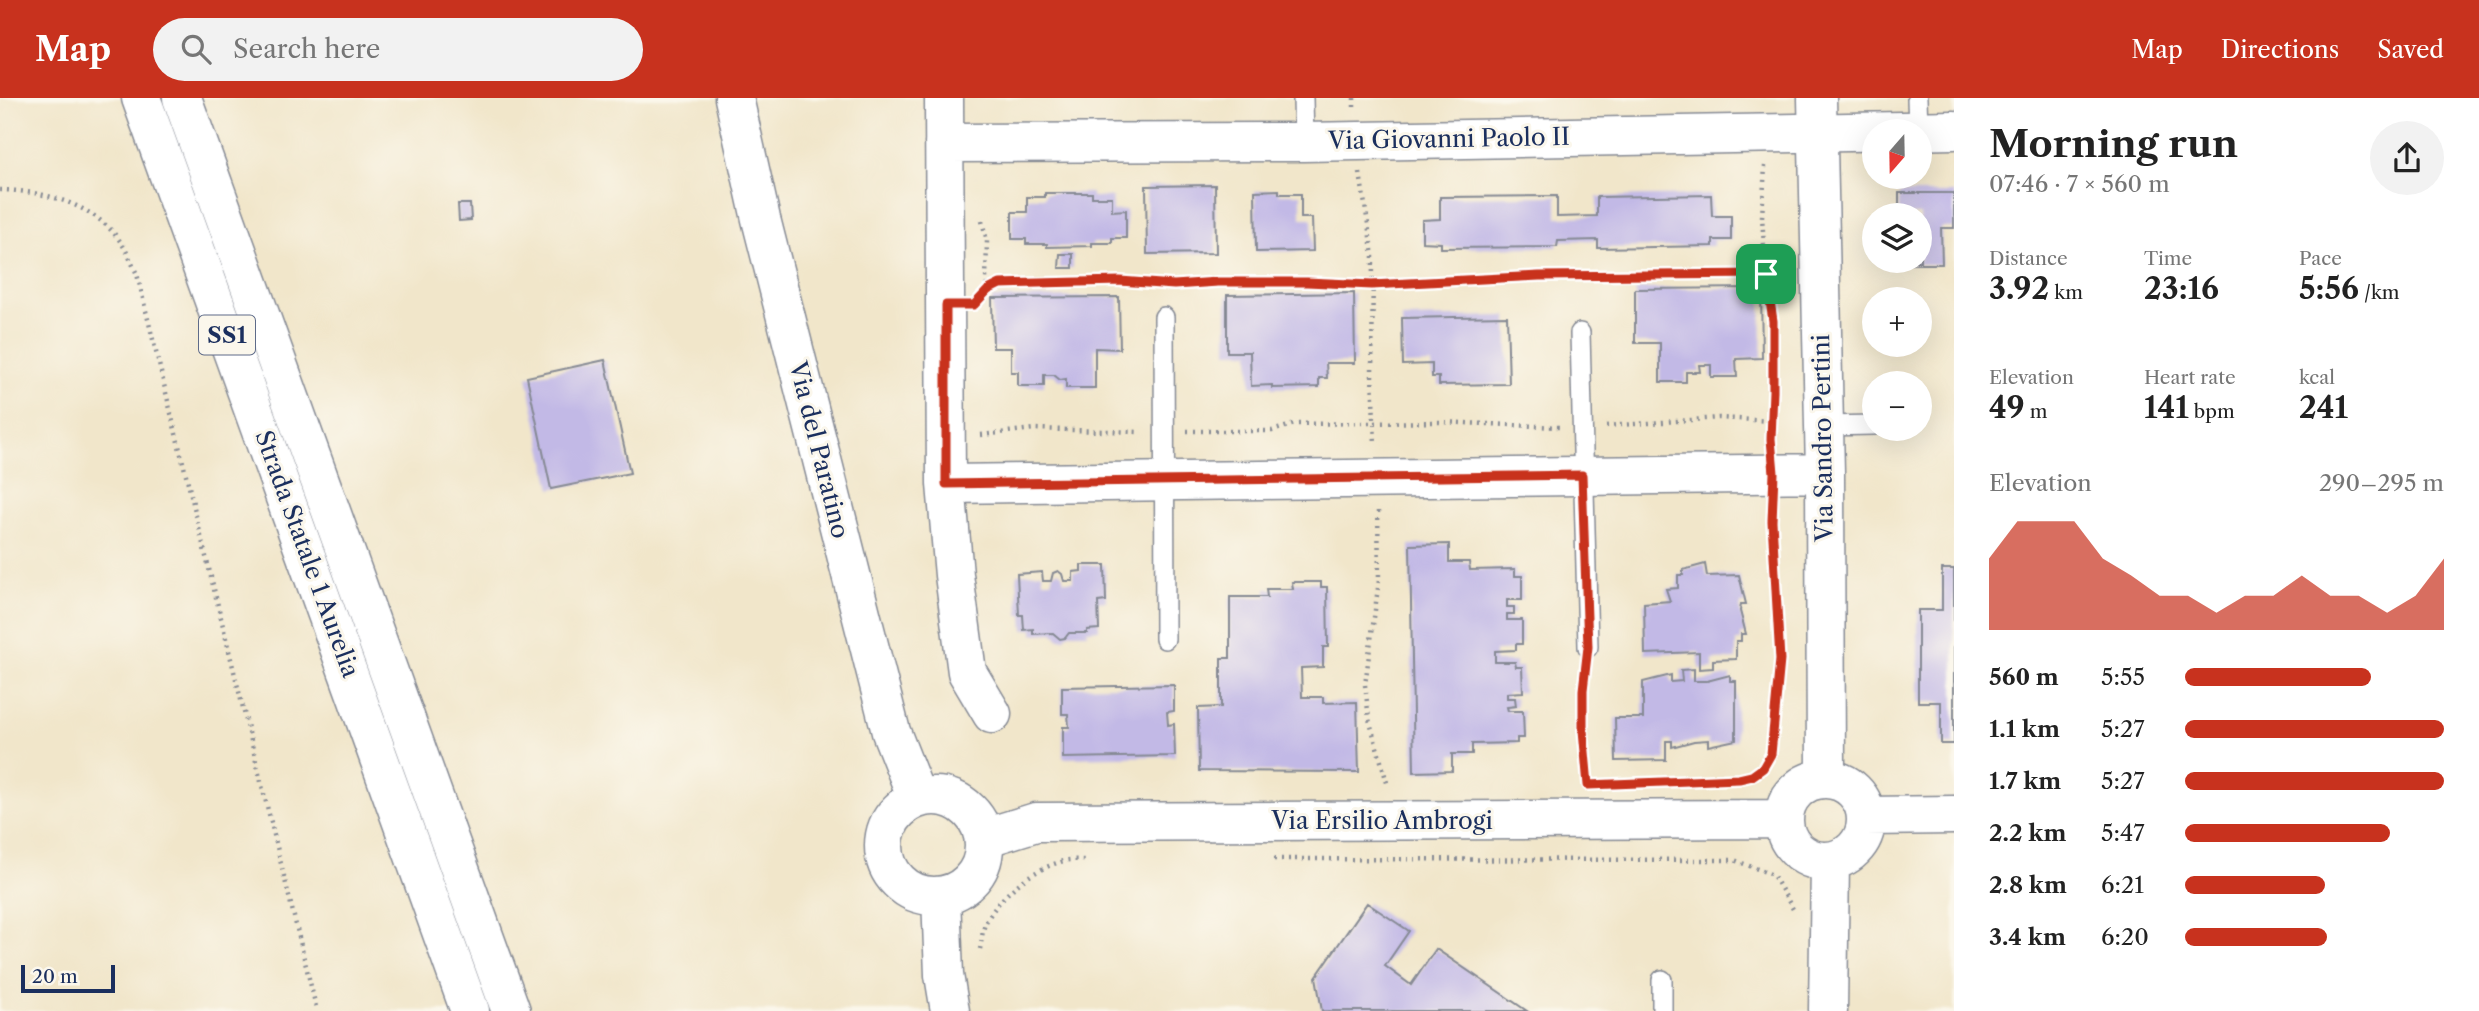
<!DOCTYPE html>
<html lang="en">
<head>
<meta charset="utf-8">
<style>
  body { margin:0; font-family:"Libre Caslon Text",serif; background:#f2f2f2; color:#222; height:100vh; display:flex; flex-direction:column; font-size:26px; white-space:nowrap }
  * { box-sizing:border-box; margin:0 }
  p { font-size:23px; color:#767676 }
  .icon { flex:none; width:38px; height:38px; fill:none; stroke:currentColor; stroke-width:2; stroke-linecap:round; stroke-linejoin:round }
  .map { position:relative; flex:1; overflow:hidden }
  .drawer { display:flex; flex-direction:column; background:#fff; width:525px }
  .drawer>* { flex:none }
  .needle { width:46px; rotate:200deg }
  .fabs { position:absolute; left:1862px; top:21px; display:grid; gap:14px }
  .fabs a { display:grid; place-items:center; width:70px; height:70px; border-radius:50%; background:#fff; box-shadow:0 7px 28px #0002; font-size:35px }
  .scale { position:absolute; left:21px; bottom:18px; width:94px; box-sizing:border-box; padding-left:7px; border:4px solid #1b2f5e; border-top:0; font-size:19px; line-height:24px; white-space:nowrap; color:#1b2f5e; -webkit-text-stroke:5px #fbf7ec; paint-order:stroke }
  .pin { position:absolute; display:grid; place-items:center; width:60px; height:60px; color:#fff; margin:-30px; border-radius:14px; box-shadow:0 4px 10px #0006 }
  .round { display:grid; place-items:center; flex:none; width:74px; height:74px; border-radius:37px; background:#f2f2f2 }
  .summary { display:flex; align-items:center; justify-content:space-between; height:119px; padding:0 35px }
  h1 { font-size:38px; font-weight:700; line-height:52px }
  .stats { display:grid; grid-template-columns:repeat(3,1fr); gap:10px; height:119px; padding:7px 35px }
  .stats div { display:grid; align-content:center }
  .stats b { font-size:30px; font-weight:700 }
  .stats small { font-size:19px; font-weight:400 }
  .stats p { font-size:19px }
  .chart { height:196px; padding:14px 35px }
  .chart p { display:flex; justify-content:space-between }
  .chart svg { width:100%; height:126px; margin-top:7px; fill:#c8321e; opacity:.7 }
  ul { padding:0 35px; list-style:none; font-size:23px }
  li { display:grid; grid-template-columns:112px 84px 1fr; align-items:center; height:52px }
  li i { height:18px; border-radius:9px; background:#c8321e }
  header { display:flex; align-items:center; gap:42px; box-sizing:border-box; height:98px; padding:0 35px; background:#c8321e; color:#fff }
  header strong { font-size:33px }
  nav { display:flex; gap:38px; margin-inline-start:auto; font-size:24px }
  .search { width:490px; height:63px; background:#f2f2f2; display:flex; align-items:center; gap:18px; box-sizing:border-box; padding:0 24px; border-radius:38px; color:#767676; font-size:26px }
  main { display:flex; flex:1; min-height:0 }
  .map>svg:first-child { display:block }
  .building { fill:#c2b9e6 }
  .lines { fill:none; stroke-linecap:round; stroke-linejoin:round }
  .lane-casing { stroke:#868a94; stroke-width:22 }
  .street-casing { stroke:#868a94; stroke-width:41 }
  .secondary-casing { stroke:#868a94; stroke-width:41 }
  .highway-casing { stroke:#868a94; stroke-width:41 }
  .path { stroke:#868a94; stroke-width:4.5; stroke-dasharray:2 5; stroke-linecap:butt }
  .lane { stroke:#fff; stroke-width:19 }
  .street { stroke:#fff; stroke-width:38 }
  .secondary { stroke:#fff; stroke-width:38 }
  .highway { stroke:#fff; stroke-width:38 }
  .route-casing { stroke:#fff; stroke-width:14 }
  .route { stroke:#c8321e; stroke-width:9 }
  .labels { text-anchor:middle; stroke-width:6; stroke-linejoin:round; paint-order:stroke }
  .shield { fill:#fbf7ec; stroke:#5e6b89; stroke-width:2 }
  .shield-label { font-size:23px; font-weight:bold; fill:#1b2f5e }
  .street-label { font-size:24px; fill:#1b2f5e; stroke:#fbf7ec }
</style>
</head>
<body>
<header>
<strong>Map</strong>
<div class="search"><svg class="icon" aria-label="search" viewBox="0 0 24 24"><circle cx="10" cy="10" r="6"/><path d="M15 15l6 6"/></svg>Search here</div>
<nav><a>Map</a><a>Directions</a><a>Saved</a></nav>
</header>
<main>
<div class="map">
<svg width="1954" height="913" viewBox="0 0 1954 913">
  <rect width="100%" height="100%" fill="#fbf7ec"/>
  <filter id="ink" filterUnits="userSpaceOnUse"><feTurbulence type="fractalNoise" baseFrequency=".0143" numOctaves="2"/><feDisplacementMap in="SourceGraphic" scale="14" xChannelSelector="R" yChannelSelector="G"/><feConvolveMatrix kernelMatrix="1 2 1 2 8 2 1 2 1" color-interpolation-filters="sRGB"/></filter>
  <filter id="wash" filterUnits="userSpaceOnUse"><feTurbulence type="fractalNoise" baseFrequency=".00686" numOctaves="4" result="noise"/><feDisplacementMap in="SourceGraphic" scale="28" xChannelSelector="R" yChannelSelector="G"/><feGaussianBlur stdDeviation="1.57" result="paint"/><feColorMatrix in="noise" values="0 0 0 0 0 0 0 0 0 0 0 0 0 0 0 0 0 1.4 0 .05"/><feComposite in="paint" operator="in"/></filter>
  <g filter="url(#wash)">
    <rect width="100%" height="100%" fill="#f1e6ca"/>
    <g id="blocks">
      <!-- building -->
      <path class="building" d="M1215 87 1216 155 1147 156 1146 88Z
        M1279 92V96H1301V120H1312L1313 153 1256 154 1255 93Z
        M1045 95H1092V99H1112V113L1126 112V140H1112V145H1092V148L1047 149V146H1026V141H1012V114H1027V99H1045Z
        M1899 95H1954V130H1941L1942 166H1900V163H1920V117H1899Z
        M1711 97 1712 118H1731V142H1713V148L1598 150V142L1558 143 1557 149 1441 150V145L1422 144V122L1440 121V99L1557 98V119L1597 118V99Z
        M458 106H470L471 122 459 123Z
        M1060 156H1073V170H1059Z
        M1761 190 1762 260 1736 261 1737 279H1711V267H1699L1700 274H1686V284H1660V245H1635V191Z
        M1354 195 1355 265H1326L1327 280H1319V289L1272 290V287L1251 288 1250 254H1227V197Z
        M1119 199 1120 251 1095 250V290H1066V281L1060 282 1054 277H1044V288H1018V274H1011V250H993L992 200Z
        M1507 218 1509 286 1439 287V279H1432V266L1403 267 1402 220Z
        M605 262 630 375 551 391 527 279Z
        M1449 446V464H1469L1470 472 1515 471V478H1522V502H1507V509H1514V516H1507V522H1522V546H1516V552L1495 553V564H1515L1516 569H1522L1523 594 1507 595V600H1515L1516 608 1507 609 1508 613H1523L1524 640H1517V645L1472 646V656H1452V673L1414 674 1410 447Z
        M1705 466 1707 478 1739 477 1746 506H1741L1740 513 1746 536H1741V543H1736V561L1713 562V570L1699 571V554L1645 556 1644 505 1670 503 1666 491 1678 490V477H1683V472Z
        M1081 467H1105L1106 503 1098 504 1099 531 1087 532V535H1069L1065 540 1060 541 1053 535 1033 536V531L1024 532 1023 517H1019L1017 476 1042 474 1043 483H1051L1053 475 1058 473 1062 476 1064 483H1073V474L1081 473Z
        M1942 471H1954V646H1941V604H1918V512H1942Z
        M1292 484H1321V489H1327L1328 549H1323V569L1301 570 1302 599H1323V605L1357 604 1359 674 1199 673 1198 610 1221 609V560H1230V499H1267L1266 491H1293Z
        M1694 571V583H1707L1730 577V583H1736V642L1708 648V642L1694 643 1672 649V643H1666V662L1616 663 1615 620H1643V584L1671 577V584L1682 583 1681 572Z
        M1174 587V613L1167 614 1168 627 1174 626 1175 658 1063 660V629H1069L1068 616H1062V589Z
        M1367 805 1409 833 1385 868 1411 887 1436 851 1527 913H1322L1316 879Z"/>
    </g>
  </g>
  <g filter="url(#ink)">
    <use href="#blocks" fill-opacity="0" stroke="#868a94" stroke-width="2"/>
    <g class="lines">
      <defs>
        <path id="lane" d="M1303 0 1304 44
          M1917 0 1918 32
          M1164 219 1165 541
          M1580 235 1588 549
          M1824 328 1874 327
          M1662 913V882"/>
        <path id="street" d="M944 0 946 386 954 477 967 574 992 616
          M1817 0 1825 375 1826 681
          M944 45 1304 44 1954 32
          M946 386 1825 375
          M1784 722a41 41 0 1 1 82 0a41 41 0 1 1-82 0Z
          M1866 718 1954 717
          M984 740 1036 724 1783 721
          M1828 913 1830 764"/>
        <path id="secondary" d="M734 0 761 121 891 634 917 700
          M884 748a50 50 0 1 1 100 0a50 50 0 1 1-100 0Z
          M941 798 944 877 950 913"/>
        <path id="highway" d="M141 0 470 913
          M182 0 511 913"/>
      </defs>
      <!-- lane casing -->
      <use href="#lane" class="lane-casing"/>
      <!-- street casing -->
      <use href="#street" class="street-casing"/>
      <!-- secondary casing -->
      <use href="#secondary" class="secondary-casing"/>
      <!-- highway casing -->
      <use href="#highway" class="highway-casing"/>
      <!-- path -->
      <path class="path" d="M1354 0V11
        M1765 68 1762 119 1766 176 1773 223 1771 341
        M1360 75 1373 158 1372 278 1375 345
        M0 92C45 93 96 106 122 146 128 155 132 166 137 176L317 913
        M982 123 987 143 986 183 988 192
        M981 200 988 192 1000 186 1120 183 1174 187 1218 184H1307L1372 187 1539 178 1766 176 1788 171
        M1606 328 1719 320 1772 323
        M1187 333H1272L1295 326 1439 324 1559 329
        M981 337 1034 331 1140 334
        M1378 413 1379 482 1365 587 1369 621 1388 688
        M1585 574 1583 632 1588 687
        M1684 684 1739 681 1752 678 1763 670 1771 656 1780 562 1773 409
        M1274 761 1734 762 1773 777 1793 811
        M980 851C982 842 982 832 986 824 1001 796 1030 773 1060 764 1068 761 1079 762 1087 762"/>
      <!-- lane -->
      <use href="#lane" class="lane"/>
      <!-- street -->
      <use href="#street" class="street"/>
      <!-- secondary -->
      <use href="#secondary" class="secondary"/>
      <!-- highway -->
      <use href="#highway" class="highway"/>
    </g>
  </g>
  <g class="lines" filter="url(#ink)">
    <defs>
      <path id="route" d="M1766 176 1773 223V293L1771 341 1774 375 1772 423 1780 562 1771 656 1763 670 1752 678 1739 681 1588 687 1583 632V592L1588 549 1582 377 946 386V207H974L988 192 1000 186 1120 183 1174 187 1218 184H1307L1372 187 1539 178Z"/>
    </defs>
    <!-- route casing -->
    <use href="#route" class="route-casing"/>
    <!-- route -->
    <use href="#route" class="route"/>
  </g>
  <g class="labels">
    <!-- shield labels -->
    <rect class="shield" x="199" y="217.5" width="56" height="39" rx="5"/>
    <g class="shield-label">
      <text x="227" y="245">SS1</text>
    </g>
    <!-- street labels -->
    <g class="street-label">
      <text transform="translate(1449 41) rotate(-1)" y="8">Via Giovanni Paolo II</text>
      <text transform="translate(1823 340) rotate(-91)" y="8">Via Sandro Pertini</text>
      <text transform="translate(819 352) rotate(76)" y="8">Via del Paratino</text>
      <text transform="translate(307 456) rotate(70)" y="8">Strada Statale 1 Aurelia</text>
      <text x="1382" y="731">Via Ersilio Ambrogi</text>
    </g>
  </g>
</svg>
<div class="fabs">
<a><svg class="needle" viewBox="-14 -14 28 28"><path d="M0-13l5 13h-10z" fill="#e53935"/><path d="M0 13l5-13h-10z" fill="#767676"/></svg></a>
<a><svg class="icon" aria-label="layers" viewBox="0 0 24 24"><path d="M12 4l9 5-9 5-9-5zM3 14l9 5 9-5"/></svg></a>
<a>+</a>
<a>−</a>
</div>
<div class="scale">20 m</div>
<div class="pin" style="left:1766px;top:176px;background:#1e9e55"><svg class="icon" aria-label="arrive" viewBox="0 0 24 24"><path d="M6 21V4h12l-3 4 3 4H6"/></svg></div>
</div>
<section class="drawer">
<div class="summary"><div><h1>Morning run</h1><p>07:46 · 7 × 560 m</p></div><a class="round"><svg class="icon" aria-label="share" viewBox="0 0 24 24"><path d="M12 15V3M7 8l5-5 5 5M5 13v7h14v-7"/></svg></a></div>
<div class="stats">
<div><p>Distance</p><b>3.92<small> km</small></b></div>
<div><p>Time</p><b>23:16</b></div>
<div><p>Pace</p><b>5:56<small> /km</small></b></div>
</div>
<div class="stats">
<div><p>Elevation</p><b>49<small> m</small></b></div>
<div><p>Heart rate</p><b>141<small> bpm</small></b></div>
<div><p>kcal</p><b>241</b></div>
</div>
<div class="chart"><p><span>Elevation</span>290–295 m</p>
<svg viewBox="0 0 160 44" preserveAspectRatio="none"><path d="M0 44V19L10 6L20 6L30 6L40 19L50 25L60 32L70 32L80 38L90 32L100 32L110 25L120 32L130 32L140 38L150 32L160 19V44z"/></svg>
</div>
<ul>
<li><b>560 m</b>5:55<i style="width:72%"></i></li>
<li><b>1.1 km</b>5:27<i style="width:100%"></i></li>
<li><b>1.7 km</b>5:27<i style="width:100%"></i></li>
<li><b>2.2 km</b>5:47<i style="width:79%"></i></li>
<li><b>2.8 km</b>6:21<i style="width:54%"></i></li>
<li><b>3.4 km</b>6:20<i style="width:55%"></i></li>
</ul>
</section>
</main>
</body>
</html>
